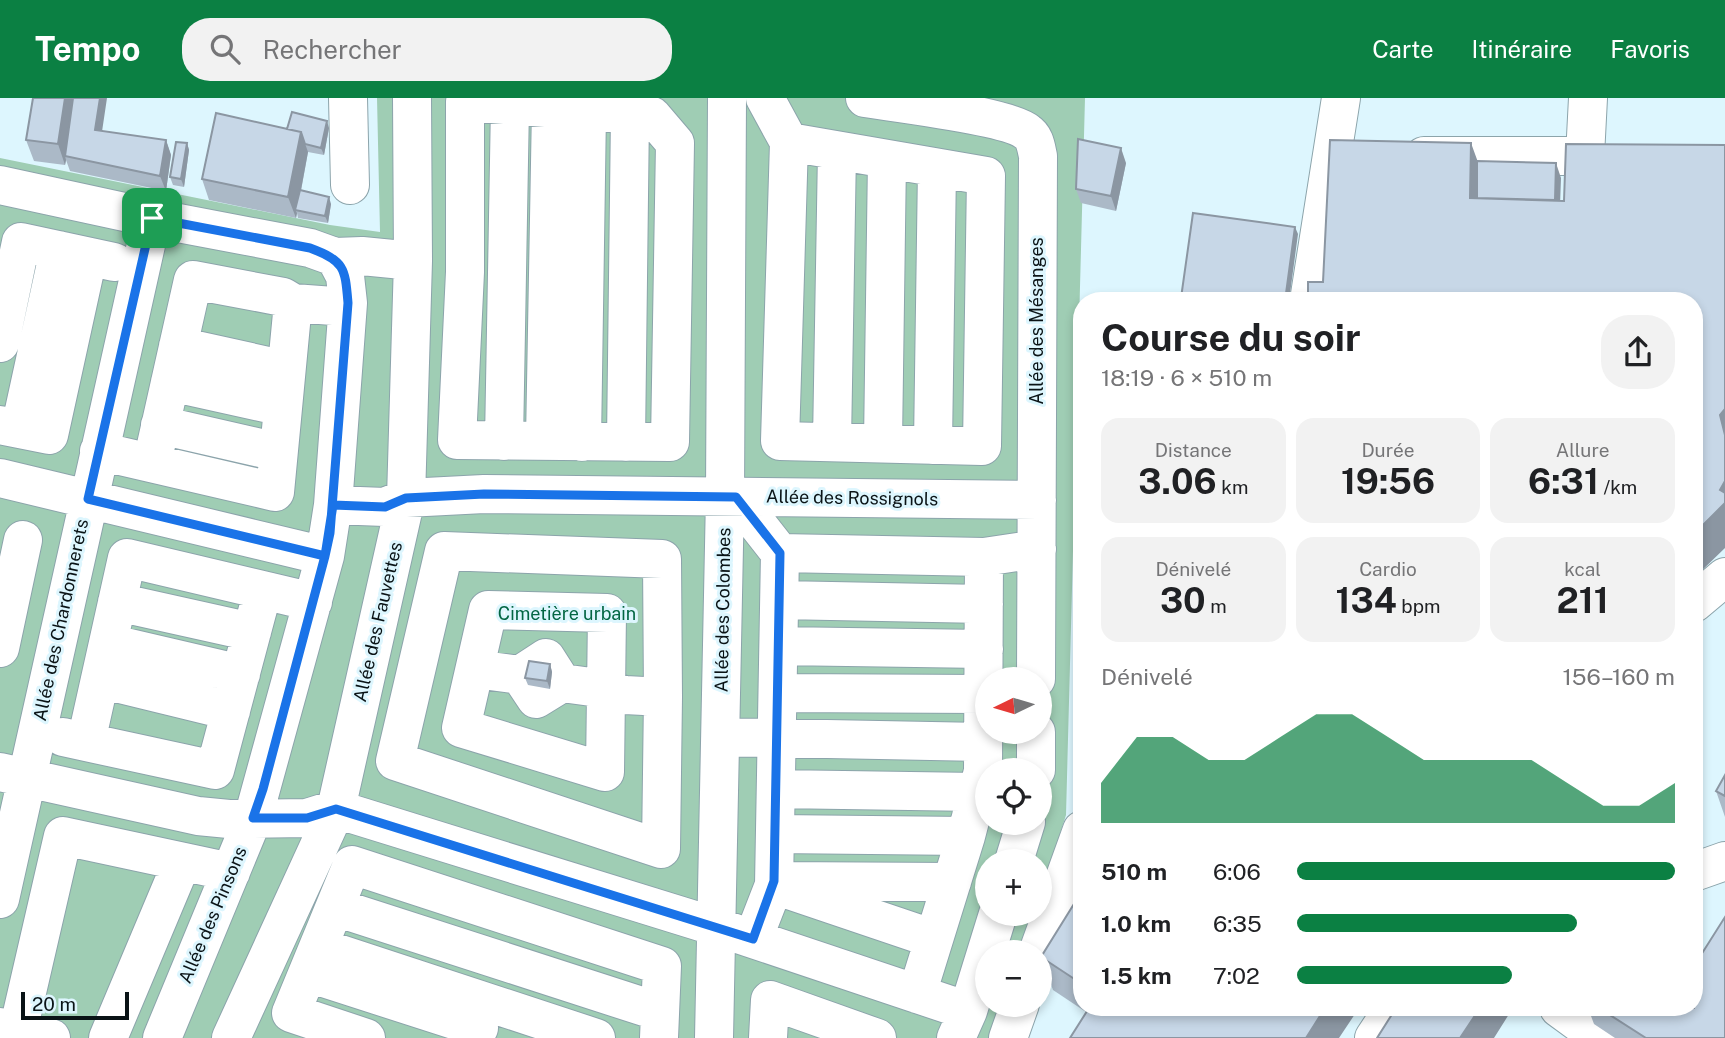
<!DOCTYPE html>
<html lang="fr">
<head>
<meta charset="utf-8">
<style>
  body { margin:0; font-family:"Public Sans",sans-serif; background:#f2f2f2; color:#202124; height:100vh; display:flex; flex-direction:column; font-size:26px; white-space:nowrap }
  * { box-sizing:border-box; margin:0 }
  p { font-size:23px; color:#757577 }
  .icon { flex:none; width:38px; height:38px; fill:none; stroke:currentColor; stroke-width:2; stroke-linecap:round; stroke-linejoin:round }
  .map { position:relative; flex:1; overflow:hidden }
  .details { position:absolute; left:1073px; top:194px; width:630px; height:724px; display:flex; flex-direction:column; background:#fff; border-radius:28px; box-shadow:0 4px 10px #0003 }
  .details>* { flex:none }
  .needle { width:46px; rotate:265deg }
  .tools { position:absolute; left:975px; top:569px; display:grid; gap:14px }
  .tools a { display:grid; place-items:center; width:77px; height:77px; border-radius:50%; background:#fff; box-shadow:0 4px 10px #0003; font-size:35px }
  .scale { position:absolute; left:21px; bottom:18px; width:108px; box-sizing:border-box; padding-left:7px; border:4px solid #0a1316; border-top:0; font-size:19px; line-height:24px; white-space:nowrap; color:#0a1316; -webkit-text-stroke:5px #ddf6fe; paint-order:stroke }
  .pin { position:absolute; display:grid; place-items:center; width:60px; height:60px; color:#fff; margin:-30px; border-radius:14px; box-shadow:0 4px 10px #0006 }
  .round { display:grid; place-items:center; flex:none; width:74px; height:74px; border-radius:28px; background:#f2f2f2 }
  .summary { display:flex; align-items:center; justify-content:space-between; height:119px; padding:0 28px }
  h1 { font-size:38px; font-weight:700; line-height:52px }
  .metrics { display:grid; grid-template-columns:repeat(3,1fr); gap:10px; height:119px; padding:7px 28px }
  .metrics div { display:grid; align-content:center; border-radius:18px; background:#f2f2f2; text-align:center }
  .metrics b { font-size:35px; font-weight:700 }
  .metrics small { font-size:19px; font-weight:400 }
  .metrics p { font-size:19px }
  .chart { height:196px; padding:14px 28px }
  .chart p { display:flex; justify-content:space-between }
  .chart svg { width:100%; height:126px; margin-top:7px; fill:#0b8043; opacity:.7 }
  ul { padding:0 28px; list-style:none; font-size:23px }
  li { display:grid; grid-template-columns:112px 84px 1fr; align-items:center; height:52px }
  li i { height:18px; border-radius:9px; background:#0b8043 }
  header { display:flex; align-items:center; gap:42px; box-sizing:border-box; height:98px; padding:0 35px; background:#0b8043; color:#fff }
  header strong { font-size:33px }
  nav { display:flex; gap:38px; margin-inline-start:auto; font-size:24px }
  .search { width:490px; height:63px; background:#f2f2f2; display:flex; align-items:center; gap:18px; box-sizing:border-box; padding:0 24px; border-radius:28px; color:#757577; font-size:26px }
  .map>svg:first-child { display:block }
  .green { fill:#9fcdb4; fill-rule:evenodd }
  .lines { fill:none; stroke-linecap:round; stroke-linejoin:round }
  .minor-casing { stroke:#8ca4ab; stroke-width:40 }
  .minor { stroke:#fff; stroke-width:38 }
  .wall { fill:#abb9c7 }
  .shaded-wall { fill:#8b96a2 }
  .building { fill:#c7d7e7; stroke:#8b96a2; stroke-width:2 }
  .route-casing { stroke:#fff; stroke-width:14 }
  .route { stroke:#1a73e8; stroke-width:9 }
  .labels { text-anchor:middle; stroke-width:6; stroke-linejoin:round; paint-order:stroke }
  .street-label { font-size:18px; fill:#0a1316; stroke:#ddf6fe }
  .park-label { font-size:18px; fill:#036643; stroke:#ddf6fe }
</style>
</head>
<body>
<header>
<strong>Tempo</strong>
<div class="search"><svg class="icon" aria-label="search" viewBox="0 0 24 24"><circle cx="10" cy="10" r="6"/><path d="M15 15l6 6"/></svg>Rechercher</div>
<nav><a>Carte</a><a>Itinéraire</a><a>Favoris</a></nav>
</header>
<div class="map">
<svg width="1725" height="940" viewBox="0 0 1725 940">
  <rect width="100%" height="100%" fill="#ddf6fe"/>
  <!-- green -->
  <path class="green" d="M377 0H1085L1066 717 1040 798V763H987V816H1034L1021 854H987V906L1004 907 992 940H0V60L330 127 380 134ZM987 581H1040V634H987ZM987 672H1040V724H987Z"/>
  <g class="lines">
    <defs>
      <path id="minor" d="M348 0 350 87
        M765 0 789 44 780 343 982 348 986 78 789 44
        M865 0C896 5 1008 18 1027 34 1035 39 1036 49 1038 58L1036 581
        M465 4 652 18 675 45 670 344 457 342 465 174Z
        M1424 58H1585L1588 0
        M0 87 152 120 310 150 335 159 362 158 413 163
        M1309 203 1341 0
        M0 245 21 144 114 164
        M178 248 286 272
        M170 284 283 309
        M0 327 49 337 88 159
        M160 327 278 354
        M20 331 59 152
        M504 343 510 7
        M545 343 551 10
        M582 344 587 13
        M626 344 630 16
        M832 344 837 53
        M883 345 887 61
        M933 347 937 70
        M99 353 275 394 293 205 347 209
        M152 365 193 182 283 199 293 205
        M0 380 325 458
        M736 399 780 455 984 459
        M333 407 385 409 406 400 484 396 1037 402
        M780 502 984 506
        M117 504 252 534
        M1694 505 1725 479
        M488 512 607 515 605 674 461 630Z
        M108 545 241 576
        M779 548 984 551
        M0 550 23 442
        M475 571 520 577 546 560 562 585 536 601 520 577
        M100 581 231 613
        M562 585 606 591 625 597 663 599 661 751 395 663 444 453 662 461 663 599
        M778 595 983 596
        M63 639 215 672 263 492
        M721 639 983 644
        M86 644 127 460 313 504
        M1036 672V634
        M0 674 198 718 229 721 307 720 336 711 717 829 968 913
        M776 691 977 694
        M775 736 966 738
        M1014 763 1026 724
        M1694 774 1725 763
        M774 783 952 784
        M792 793 934 841
        M0 801 152 120
        M335 809 660 914
        M753 841 774 787 780 455
        M319 849 596 940
        M1038 854 1082 732
        M308 875 479 930
        M917 896 966 738 983 673 984 459 1037 451
        M1559 910 1600 940
        M0 929 51 940
        M18 933 63 738 231 774
        M108 940 182 764
        M162 940 253 720 325 458 333 407 348 205 345 178 335 159
        M231 940 336 711 406 400 413 163 412 0
        M366 940 291 915 352 767 662 868 659 940
        M714 940 725 399 727 0
        M768 940 770 902 877 940
        M956 940 968 913 998 816
        M1008 940 1020 906
        M1374 940 1394 910"/>
    </defs>
    <!-- minor casing -->
    <use href="#minor" class="minor-casing"/>
    <!-- minor -->
    <use href="#minor" class="minor"/>
  </g>
  <!-- wall -->
  <path class="wall" d="M329 30 324 57 308 54 301 93 331 106 328 125 298 120 297 115 296 120 209 102 202 81 287 31Z
    M102 33 166 42 171 57 166 93 70 73 66 62 65 67 34 63 26 42Z
    M187 45 189 52 184 89 173 87 170 79Z
    M1126 65 1116 113 1081 105 1076 91Z
    M550 566 552 574 550 591 528 587 525 580Z
    M1725 677V719L1716 693Z
    M1082 793V910H1359L1086 914 1053 892 1041 859Z
    M1588 910H1694L1725 940H1615L1594 926Z"/>
  <!-- shaded-wall -->
  <path class="shaded-wall" d="M65 0H76L65 58 66 62 65 67 58 46Z
    M100 0H107L100 47 95 32Z
    M327 23 329 30 324 57 321 50Z
    M301 34 308 54 297 113 295 112 297 115 296 120 288 99Z
    M166 42 171 57 166 93 160 78Z
    M187 45 189 52 184 89 181 81Z
    M1471 45 1483 78 1482 119 1470 100Z
    M1121 50 1126 65 1116 113 1111 98Z
    M1556 65 1561 80 1559 135 1554 121Z
    M329 99 331 106 328 125 325 118Z
    M1295 129 1298 136 1289 203H1285Z
    M1725 311V337L1720 317Z
    M1725 383V450L1694 480V436Z
    M550 566 552 574 550 591 547 583Z
    M1325 910H1359L1339 940H1306Z
    M1480 910H1510L1511 913 1494 940H1460Z"/>
  <!-- building -->
  <path class="building" d="M33 0H65L58 46 26 42Z
    M73 0H100L95 32 166 42 160 78 65 58Z
    M292 14 327 23 321 50 305 46 301 34 287 31Z
    M216 15 301 34 288 99 202 81Z
    M1078 41 1121 50 1111 98 1076 91Z
    M1330 42 1471 45 1470 100 1564 103 1566 46 1725 47V311L1720 317 1725 337V383L1720 392 1725 395V405L1694 436V203H1308V184H1323Z
    M176 44 187 45 181 81 170 79Z
    M1477 63 1556 65 1555 102 1477 100Z
    M300 92 329 99 325 118 295 112Z
    M1193 115 1295 129 1285 203H1200L1181 200Z
    M529 563 550 566 547 583 525 580Z
    M1725 677V698L1716 693Z
    M1082 793V886L1041 859Z
    M1725 819V940H1646L1599 910H1694V868Z
    M1089 910H1325L1306 940H1070Z
    M1396 910H1480L1460 940H1377Z"/>
  <g class="lines">
    <defs>
      <path id="route" d="M152 120 310 150C345 163 345 170 348 205L330 435 325 458 263 691 253 720H307L336 711 753 841 774 783 780 455 736 399 484 396 406 400 385 409 333 407 325 458 88 401 152 120"/>
    </defs>
    <!-- route casing -->
    <use href="#route" class="route-casing"/>
    <!-- route -->
    <use href="#route" class="route"/>
  </g>
  <g class="labels">
    <!-- street labels -->
    <g class="street-label">
      <text transform="translate(1037 223) rotate(-90)" y="6">Allée des Mésanges</text>
      <text transform="translate(852 400) rotate(1)" y="6">Allée des Rossignols</text>
      <text transform="translate(723 512) rotate(-89)" y="6">Allée des Colombes</text>
      <text transform="translate(61 522) rotate(-78)" y="6">Allée des Chardonnerets</text>
      <text transform="translate(378 524) rotate(-77)" y="6">Allée des Fauvettes</text>
      <text transform="translate(213 817) rotate(-67)" y="6">Allée des Pinsons</text>
    </g>
    <!-- park labels -->
    <g class="park-label">
      <text x="567" y="522">Cimetière urbain</text>
    </g>
  </g>
</svg>
<div class="tools">
<a><svg class="needle" viewBox="-14 -14 28 28"><path d="M0-13l5 13h-10z" fill="#e53935"/><path d="M0 13l5-13h-10z" fill="#757577"/></svg></a>
<a><svg class="icon" aria-label="locate" viewBox="0 0 24 24"><circle cx="12" cy="12" r="6"/><path d="M12 2v4M12 18v4M2 12h4M18 12h4"/></svg></a>
<a>+</a>
<a>−</a>
</div>
<div class="scale">20 m</div>
<div class="pin" style="left:152px;top:120px;background:#1e9e55"><svg class="icon" aria-label="arrive" viewBox="0 0 24 24"><path d="M6 21V4h12l-3 4 3 4H6"/></svg></div>
<section class="details">
<div class="summary"><div><h1>Course du soir</h1><p>18:19 · 6 × 510 m</p></div><a class="round"><svg class="icon" aria-label="share" viewBox="0 0 24 24"><path d="M12 15V3M7 8l5-5 5 5M5 13v7h14v-7"/></svg></a></div>
<div class="metrics">
<div><p>Distance</p><b>3.06<small> km</small></b></div>
<div><p>Durée</p><b>19:56</b></div>
<div><p>Allure</p><b>6:31<small> /km</small></b></div>
</div>
<div class="metrics">
<div><p>Dénivelé</p><b>30<small> m</small></b></div>
<div><p>Cardio</p><b>134<small> bpm</small></b></div>
<div><p>kcal</p><b>211</b></div>
</div>
<div class="chart"><p><span>Dénivelé</span>156–160 m</p>
<svg viewBox="0 0 160 44" preserveAspectRatio="none"><path d="M0 44V30L10 14L20 14L30 22L40 22L50 14L60 6L70 6L80 14L90 22L100 22L110 22L120 22L130 30L140 38L150 38L160 30V44z"/></svg>
</div>
<ul>
<li><b>510 m</b>6:06<i style="width:100%"></i></li>
<li><b>1.0 km</b>6:35<i style="width:74%"></i></li>
<li><b>1.5 km</b>7:02<i style="width:57%"></i></li>
</ul>
</section>
</div>
</body>
</html>
